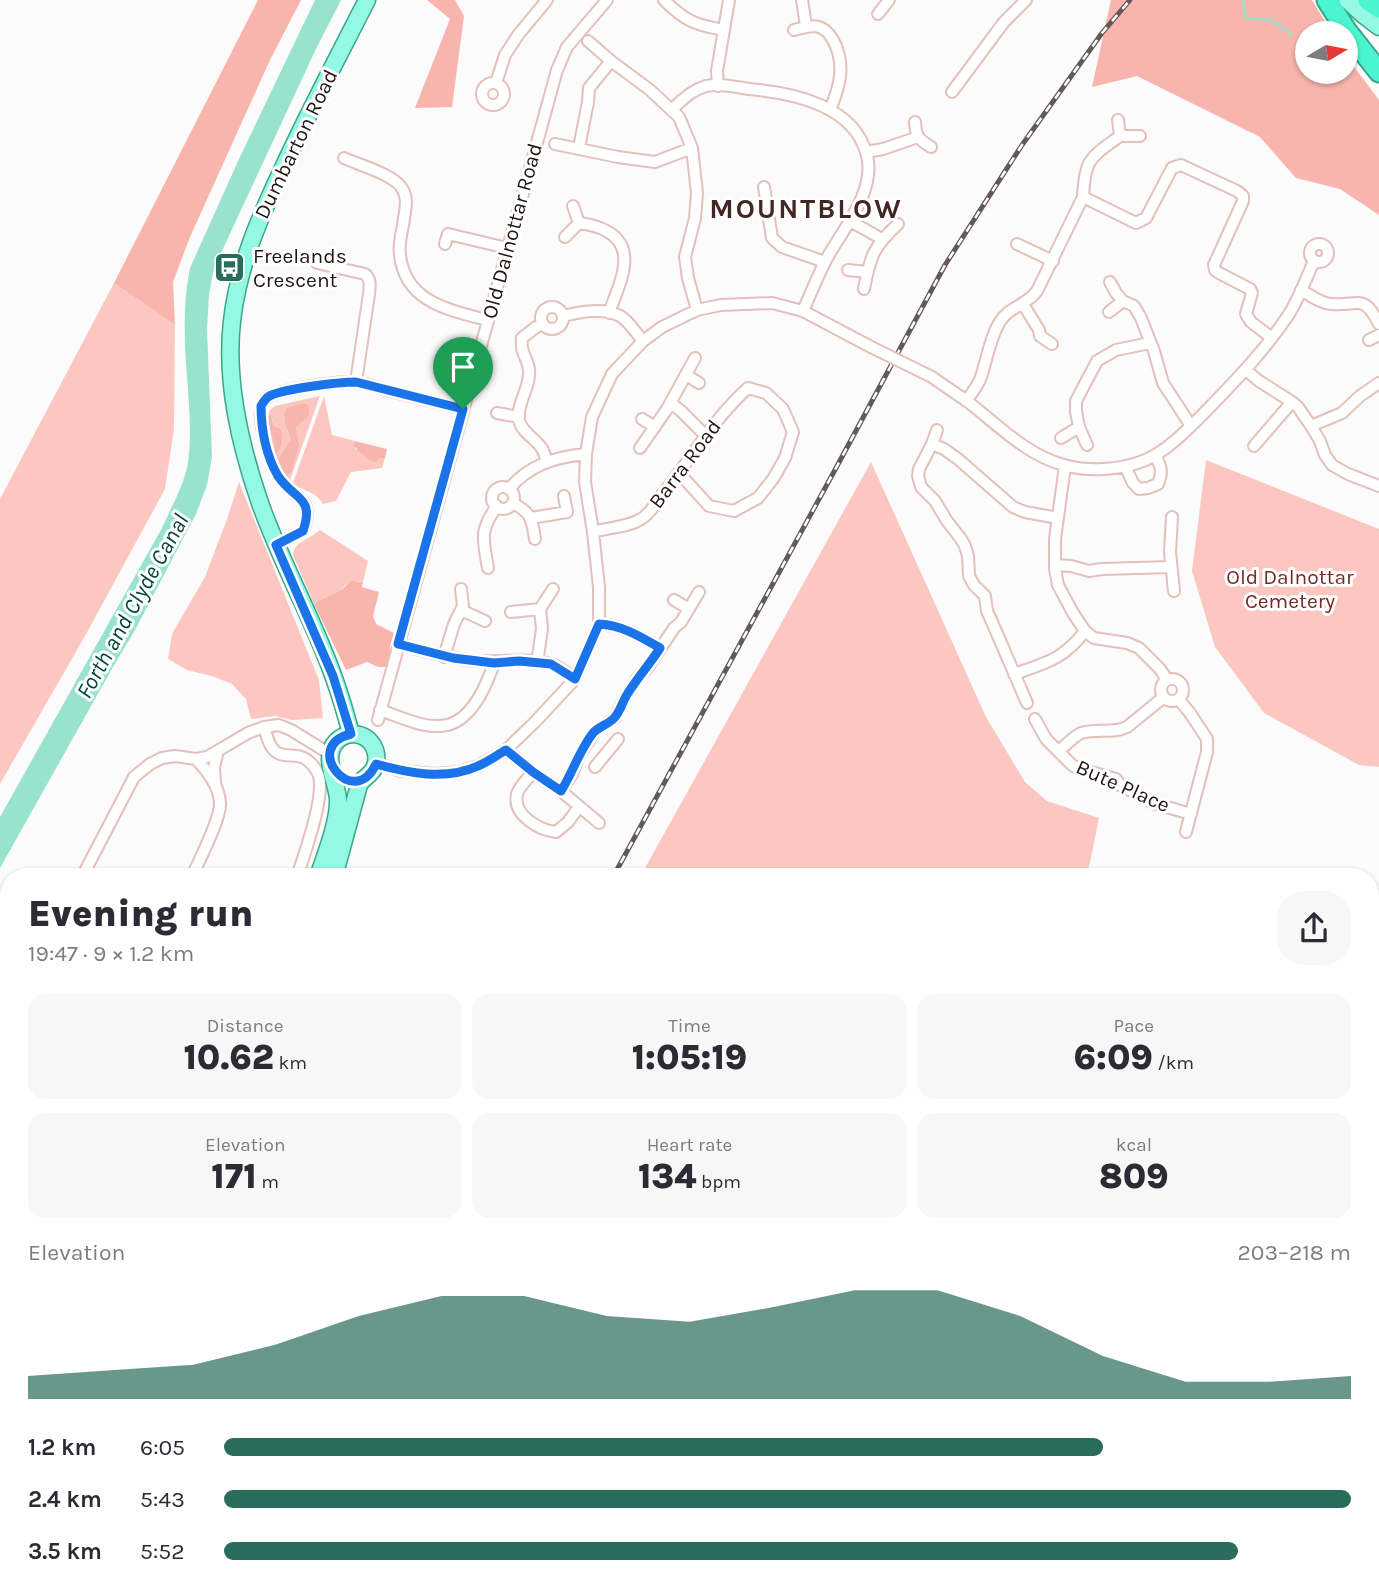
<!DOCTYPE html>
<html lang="en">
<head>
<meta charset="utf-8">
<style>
  body { margin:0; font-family:Karla,sans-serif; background:#f7f7f7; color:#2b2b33; height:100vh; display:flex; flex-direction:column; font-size:26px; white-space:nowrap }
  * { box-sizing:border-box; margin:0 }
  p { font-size:23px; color:#7c7c81 }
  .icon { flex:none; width:38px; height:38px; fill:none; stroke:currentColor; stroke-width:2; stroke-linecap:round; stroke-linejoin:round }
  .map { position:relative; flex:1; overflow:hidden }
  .panel { position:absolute; left:0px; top:868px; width:1379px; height:726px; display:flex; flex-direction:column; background:#fff; border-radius:28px 28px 0 0; box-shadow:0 2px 5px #0004 }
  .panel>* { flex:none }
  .needle { width:46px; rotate:80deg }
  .tools { position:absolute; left:1295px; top:21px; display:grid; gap:14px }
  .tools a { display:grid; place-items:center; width:63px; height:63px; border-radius:50%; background:#fff; box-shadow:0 2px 5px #0004; font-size:35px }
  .pin { position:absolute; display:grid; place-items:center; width:60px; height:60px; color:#fff; margin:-72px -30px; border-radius:50% 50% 50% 0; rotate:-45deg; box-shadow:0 0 7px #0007 }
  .pin .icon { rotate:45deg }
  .round { display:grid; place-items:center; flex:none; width:74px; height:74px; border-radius:28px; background:#f7f7f7 }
  .summary { display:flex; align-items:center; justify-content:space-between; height:119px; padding:0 28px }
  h1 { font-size:38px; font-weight:800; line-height:52px }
  .figures { display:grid; grid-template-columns:repeat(3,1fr); gap:10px; height:119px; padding:7px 28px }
  .figures div { display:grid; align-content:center; border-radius:18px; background:#f7f7f7; text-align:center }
  .figures b { font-size:35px; font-weight:800 }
  .figures small { font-size:19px; font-weight:400 }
  .figures p { font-size:19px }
  .chart { height:196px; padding:14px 28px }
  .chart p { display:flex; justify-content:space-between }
  .chart svg { width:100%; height:126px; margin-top:7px; fill:#2a6c5b; opacity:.7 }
  ul { padding:0 28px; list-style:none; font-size:23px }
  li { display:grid; grid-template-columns:112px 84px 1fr; align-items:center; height:52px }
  li i { height:18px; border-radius:9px; background:#2a6c5b }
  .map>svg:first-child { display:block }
  .green { fill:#fcc7c0 }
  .forest { fill:#f7b5ad }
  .water { fill:#99e2cd }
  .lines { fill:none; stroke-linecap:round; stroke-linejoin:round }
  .stream { stroke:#99e2cd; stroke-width:2.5 }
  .street-casing { stroke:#e4c0bb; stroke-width:14 }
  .secondary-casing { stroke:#e4c0bb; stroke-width:18 }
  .primary-casing { stroke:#3ca68d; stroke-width:19 }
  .highway-casing { stroke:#3ca68d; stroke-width:23 }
  .street { stroke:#fff; stroke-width:10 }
  .secondary { stroke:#c9fcf1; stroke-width:14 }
  .primary { stroke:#93f9e2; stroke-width:16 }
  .highway { stroke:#4bf5cf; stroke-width:19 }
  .rail-casing { stroke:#625958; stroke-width:5 }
  .rail { stroke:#fff; stroke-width:2.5; stroke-dasharray:8; stroke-linecap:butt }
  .street-bridge-casing { stroke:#e4c0bb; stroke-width:14; stroke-linecap:butt }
  .street-bridge { stroke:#fff; stroke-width:10 }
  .route-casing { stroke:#fff; stroke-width:14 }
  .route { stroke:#1a73e8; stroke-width:9 }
  .labels { text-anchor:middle; stroke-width:6; stroke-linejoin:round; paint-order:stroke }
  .street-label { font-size:21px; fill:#211413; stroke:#fff }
  .poi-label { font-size:21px; fill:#211413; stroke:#fff; text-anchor:start }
  .park-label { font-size:21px; fill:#762925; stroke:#fff }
  .water-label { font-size:23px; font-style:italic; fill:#024537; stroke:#fff }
  .district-label { font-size:28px; font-weight:bold; letter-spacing:2px; fill:#432725; stroke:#fff }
</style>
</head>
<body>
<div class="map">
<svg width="1379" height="1593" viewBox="0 0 1379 1593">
  <rect width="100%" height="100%" fill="#fbfbfb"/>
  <!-- green -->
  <path class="green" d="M114 283 175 325 174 429 165 489 85 636 0 784V499Z
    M320 396 290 480 285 475H287C297 458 298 446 296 427L297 425 284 417 290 440 278 459 276 454C284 448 281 438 281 429L274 426 272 419 268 416 270 410 275 406Z
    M324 396 332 435 355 441 354 447 368 458H385L382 468 351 472 336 501 323 504C316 491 304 492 293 483Z
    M1206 460 1379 529V767L1359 765 1264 713 1215 647 1192 571Z
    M871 462 986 717 1025 782 1047 801 1099 818 1087 877H640Z
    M239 482 319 680 323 718 292 720 275 716 251 719 246 699 232 684 212 676 187 670 168 659 172 634 205 577 227 519Z
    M320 530 368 561 363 582 358 581 345 585 341 590 320 600 314 604 293 555C294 541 311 539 320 530Z
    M9 1307V1373L0 1369V1324Z
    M9 1502V1529L8 1531 1 1524 0 1511Z
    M980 1586H1213L1216 1593H961Z"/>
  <!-- forest -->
  <path class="forest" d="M258 0H301L270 60 190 237 173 282 175 325 114 283Z
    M427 0H455L464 16 452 107 415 108 450 19Z
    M1111 0H1312L1332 33H1307V72H1346V56L1379 100V215L1340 189 1296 178 1260 137 1137 76 1092 87Z
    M303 403 308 405 309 409V415L296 427 299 445 291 473 285 475 278 459 290 440C289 429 280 419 287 408 293 407 297 404 303 403Z
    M268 416 271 417 274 426 281 429C283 437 283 449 276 454L271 434Z
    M355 441 387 449 385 458H379L376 462 371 461 357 450V448L353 447Z
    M351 581 363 582 362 587 379 592 373 616 376 624 394 633 390 647 389 667H378L367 662 346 670 314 604 320 600 341 590Z
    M1379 1419V1509L1370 1490V1422Z"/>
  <!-- water -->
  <path class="water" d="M315 0H341L315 51 214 268 209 294 207 329 212 457 207 485 196 514 135 630 113 667 0 868V817L162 528C171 508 184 485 188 463 192 434 189 405 187 376 184 341 183 302 190 268L239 159Z"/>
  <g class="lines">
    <!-- stream -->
    <path class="stream" d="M1243 0 1246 18 1272 20 1291 34"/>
    <defs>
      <path id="street" d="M664 0C685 21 695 25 724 30
        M802 0 806 26
        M878 14 889 0
        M794 30C811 25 823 22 833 40 846 64 840 86 830 110
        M588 41 611 61 650 90 679 117 692 148 697 193 695 218 685 257 688 278 697 310
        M482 94a11 11 0 1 1 22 0a11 11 0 1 1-22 0Z
        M496 83 505 55 518 35 547 0
        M718 86 717 71 729 0
        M952 92 1004 22 1026 0
        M672 110C681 100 692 90 706 86 720 83 736 87 749 89 793 93 855 105 867 156 876 191 843 229 827 258 818 275 811 293 803 311
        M1118 120 1120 136H1140
        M915 122C916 137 918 139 931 147
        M555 144 618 157 655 162 692 148
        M579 148 588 102 589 88 611 61
        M866 152 883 149 918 137
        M344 158C359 165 392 174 401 187 408 196 406 207 404 218 403 229 398 243 400 255 405 302 449 310 487 320
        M764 187 772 238 782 247 825 262
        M1083 197C1085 158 1090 158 1120 136
        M850 221 882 239
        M579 223C586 224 593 225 600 228 642 244 619 284 609 313
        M565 237 579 223 573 206
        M1310 253a9 9 0 1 1 18 0a9 9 0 1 1-18 0Z
        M445 244 448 234 507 248
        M1017 244 1053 261
        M317 263 365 274C371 279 370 286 369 294L356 382
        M848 270 867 272
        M1110 282 1116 293 1123 301 1134 306 1141 318 1154 351 1163 383 1191 426
        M864 289C870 257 873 247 898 224
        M1301 290C1310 295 1321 304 1332 304 1360 306 1363 293 1379 324
        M1023 304 1039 330 1040 336 1052 344
        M541 318a11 11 0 1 1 22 0a11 11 0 1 1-22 0Z
        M1109 312 1123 301
        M563 316C580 312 603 307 620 316 629 321 636 333 643 341
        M543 324 536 327 522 338C520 355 528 357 529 370 531 386 516 405 519 420 521 431 534 438 540 446 544 450 545 456 547 462
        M1369 340 1379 335
        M1246 370 1259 381 1292 402 1298 407 1311 426 1320 441 1325 455 1332 465 1348 474 1379 486
        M686 375 699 383
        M932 377C943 385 955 393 967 401 997 424 1026 455 1064 465 1088 472 1120 470 1143 461 1167 452 1191 426 1209 408 1238 378 1266 349 1289 314 1299 298 1306 279 1314 261
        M966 401C972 393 978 386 981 377 987 359 989 341 999 323 1009 306 1026 306 1037 291L1083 197 1136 223 1146 218 1172 168 1181 165 1237 191 1243 196V201L1214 265 1215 270 1219 273 1250 289 1252 293 1246 314 1251 322 1272 338
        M671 403 681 411 706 436
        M497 413 519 417
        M642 419 655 427
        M1311 426 1342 413 1360 396 1379 383
        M937 430 932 444 919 469 918 476 921 487 935 501 947 521 961 539 965 546 968 556 969 576 974 585 985 596 987 611 992 622 1027 703
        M1061 438 1079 427
        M932 444 944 449 958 459 1013 507 1025 512 1058 518
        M1087 445 1079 427 1076 411V401L1097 361 1116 350 1150 343
        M1254 446 1292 402
        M640 448 667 409 695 358
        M1065 466 1055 539V569L1058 585 1073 613 1085 631 1094 638 1127 643 1139 648 1160 669 1164 675 1165 681
        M1125 466 1133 483 1139 489 1148 488 1158 484C1163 472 1161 466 1155 455
        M492 498a11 11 0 1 1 22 0a11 11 0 1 1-22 0Z
        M509 489C529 465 555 457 586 454
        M513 503C531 513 532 518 535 539
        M1172 517 1170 552 1174 591
        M531 518 567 512 564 496
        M593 532C609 527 627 528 641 519 650 514 656 503 662 495 691 459 714 418 748 388L766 393 783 409 793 432 785 458 773 479 758 498 734 511 709 506 680 474
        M276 545 303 531C316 495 292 500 278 474 270 461 255 416 263 403 264 401 268 397 270 396 284 389 338 381 354 382 366 383 379 388 390 391 415 397 439 403 463 409
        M1055 565 1071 566 1089 571 1102 569 1171 567
        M488 568C483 539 479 531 497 506
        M674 600 689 609
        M461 610 485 621
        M511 612 540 609
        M599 624C622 625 641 637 660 648
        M399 644C424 651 448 658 474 661 499 663 527 657 551 664 560 667 568 674 575 679
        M444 657 454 624 463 606 461 589
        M537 663 542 629 540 609 553 589
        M1014 674C1046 663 1064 659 1085 631
        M1161 690a11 11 0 1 1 22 0a11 11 0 1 1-22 0Z
        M1179 700 1190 713 1207 739V752L1186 832
        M380 710C398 716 420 727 439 726 470 726 486 687 494 663
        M1035 719 1046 739 1072 765 1077 768 1116 779 1121 786 1142 796 1153 803 1191 814
        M378 720 557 70 567 47 607 0
        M264 727C268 739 270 754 285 755 290 756 297 755 301 757 309 759 317 769 319 776 325 797 304 855 297 877
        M506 750 533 772 561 791 599 823
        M1059 751C1066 745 1073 737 1081 733 1097 728 1113 734 1127 727L1164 697
        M376 763 401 771 435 774 459 772 478 766 506 750 535 722 575 679 599 624V587L593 532 585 482 586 454 592 417 612 374 643 341 662 327 697 310 721 305 772 303 803 311 871 347
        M595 767 618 739
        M533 772C529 778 519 786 517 794 512 815 539 830 556 832L568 822 579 807
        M215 782 214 767 218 751
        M561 791 572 774 579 756 595 731 615 718 625 698 637 679 648 667 674 628 681 622 699 592
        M82 877 134 777 150 764 162 758 175 756 196 759 207 757 248 733 264 727 279 725 291 730 330 754
        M192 877C199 860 221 819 220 803 219 785 207 771 196 759
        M0 1037 9 1020
        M1370 1287 1379 1284
        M0 1458 9 1464
        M0 1500 9 1492
        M249 1593 253 1586
        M375 1593 379 1586
        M499 1593 503 1586
        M626 1593 627 1586
        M717 1593 721 1586"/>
      <path id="secondary" d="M1370 1378 1379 1375
        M1370 1422 1379 1419
        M0 1581 23 1593
        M939 1593 958 1586"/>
      <path id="primary" d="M1347 0 1362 14 1379 27
        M351 734C346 715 341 697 334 678 313 618 281 563 260 503 240 445 225 382 232 321 238 267 259 219 282 170 308 113 338 57 367 0
        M318 877C325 856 339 821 338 799 337 785 327 765 331 752 333 741 343 734 354 734 372 735 382 755 373 770 369 776 362 779 359 785L334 877
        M0 1563 9 1548
        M0 1589 9 1575"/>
      <path id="highway" d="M1327 0 1346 30 1379 72
        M1368 0 1379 8"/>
    </defs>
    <!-- street casing -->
    <use href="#street" class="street-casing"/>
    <!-- secondary casing -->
    <use href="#secondary" class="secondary-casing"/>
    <!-- primary casing -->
    <use href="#primary" class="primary-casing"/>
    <!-- highway casing -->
    <use href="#highway" class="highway-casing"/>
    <!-- street -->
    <use href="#street" class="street"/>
    <!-- secondary -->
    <use href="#secondary" class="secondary"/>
    <!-- primary -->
    <use href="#primary" class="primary"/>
    <!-- highway -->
    <use href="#highway" class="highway"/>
    <defs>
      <path id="rail" d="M613 877 836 468 945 265 1022 145 1102 33 1130 0
        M231 1593 235 1586"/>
    </defs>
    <!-- rail casing -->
    <use href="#rail" class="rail-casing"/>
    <!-- rail -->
    <use href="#rail" class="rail"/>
    <defs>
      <path id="street-bridge" d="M871 347 932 377"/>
    </defs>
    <!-- street-bridge casing -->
    <use href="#street-bridge" class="street-bridge-casing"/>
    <!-- street-bridge -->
    <use href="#street-bridge" class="street-bridge"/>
  </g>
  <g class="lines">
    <defs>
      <path id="route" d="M356 382 463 409 398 644 453 658 494 663 519 661 551 664 575 679 599 624C622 625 641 637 660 648 650 664 638 677 628 693 623 700 621 710 615 717 610 724 599 726 593 733 579 751 573 772 561 791L533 772 506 750C497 755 488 762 478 766 445 781 408 773 376 764 354 812 300 746 351 734L333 676 276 545 303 531C315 496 294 500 278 476 266 456 261 429 261 406 263 403 265 399 268 397 279 389 340 382 356 382Z"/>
    </defs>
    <!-- route casing -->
    <use href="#route" class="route-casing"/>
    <!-- route -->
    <use href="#route" class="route"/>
  </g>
  <!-- icons -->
  <defs>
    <symbol id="bus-square" viewBox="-11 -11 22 22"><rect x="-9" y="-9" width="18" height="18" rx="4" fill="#2a6c5b" stroke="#fff"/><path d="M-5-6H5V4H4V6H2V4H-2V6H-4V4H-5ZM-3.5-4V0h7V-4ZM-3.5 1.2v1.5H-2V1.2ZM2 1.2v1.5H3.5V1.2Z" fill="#fff"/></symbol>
  </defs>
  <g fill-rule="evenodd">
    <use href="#bus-square" x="212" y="250" width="35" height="35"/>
  </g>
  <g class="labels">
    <!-- street labels -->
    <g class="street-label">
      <text transform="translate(296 144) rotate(-64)" y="7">Dumbarton Road</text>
      <text transform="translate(512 231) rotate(-75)" y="7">Old Dalnottar Road</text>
      <text transform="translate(685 464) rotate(-53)" y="7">Barra Road</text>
      <text transform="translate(1123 786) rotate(24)" y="7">Bute Place</text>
    </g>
    <!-- poi labels -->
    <g class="poi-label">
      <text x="253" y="263">Freelands<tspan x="253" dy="24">Crescent</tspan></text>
    </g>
    <!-- park labels -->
    <g class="park-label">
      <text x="1290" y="584">Old Dalnottar<tspan x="1290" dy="24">Cemetery</tspan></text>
    </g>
    <!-- water labels -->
    <g class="water-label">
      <text transform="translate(132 606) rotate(-61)" y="8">Forth and Clyde Canal</text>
    </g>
    <!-- district labels -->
    <g class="district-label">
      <text x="806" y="218">MOUNTBLOW</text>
    </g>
  </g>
</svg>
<div class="tools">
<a><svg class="needle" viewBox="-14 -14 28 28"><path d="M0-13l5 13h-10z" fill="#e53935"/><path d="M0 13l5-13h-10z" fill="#7c7c81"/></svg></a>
</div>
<div class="pin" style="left:463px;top:409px;background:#1e9e55"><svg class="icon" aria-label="arrive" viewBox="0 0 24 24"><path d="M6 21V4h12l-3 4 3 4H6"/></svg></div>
<section class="panel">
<div class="summary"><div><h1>Evening run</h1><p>19:47 · 9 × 1.2 km</p></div><a class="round"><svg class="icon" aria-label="share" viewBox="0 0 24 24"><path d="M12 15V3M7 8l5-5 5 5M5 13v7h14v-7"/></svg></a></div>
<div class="figures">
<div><p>Distance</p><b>10.62<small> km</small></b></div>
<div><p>Time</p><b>1:05:19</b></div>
<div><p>Pace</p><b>6:09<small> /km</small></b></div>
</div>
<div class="figures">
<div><p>Elevation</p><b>171<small> m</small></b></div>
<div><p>Heart rate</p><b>134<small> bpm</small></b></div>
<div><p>kcal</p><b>809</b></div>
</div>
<div class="chart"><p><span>Elevation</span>203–218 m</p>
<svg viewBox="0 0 160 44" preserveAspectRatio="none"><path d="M0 44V36L10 34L20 32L30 25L40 15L50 8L60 8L70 15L80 17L90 12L100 6L110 6L120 15L130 29L140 38L150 38L160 36V44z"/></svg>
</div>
<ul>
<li><b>1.2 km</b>6:05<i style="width:78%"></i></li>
<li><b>2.4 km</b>5:43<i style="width:100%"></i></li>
<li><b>3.5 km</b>5:52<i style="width:90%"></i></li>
</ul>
</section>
</div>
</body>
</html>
